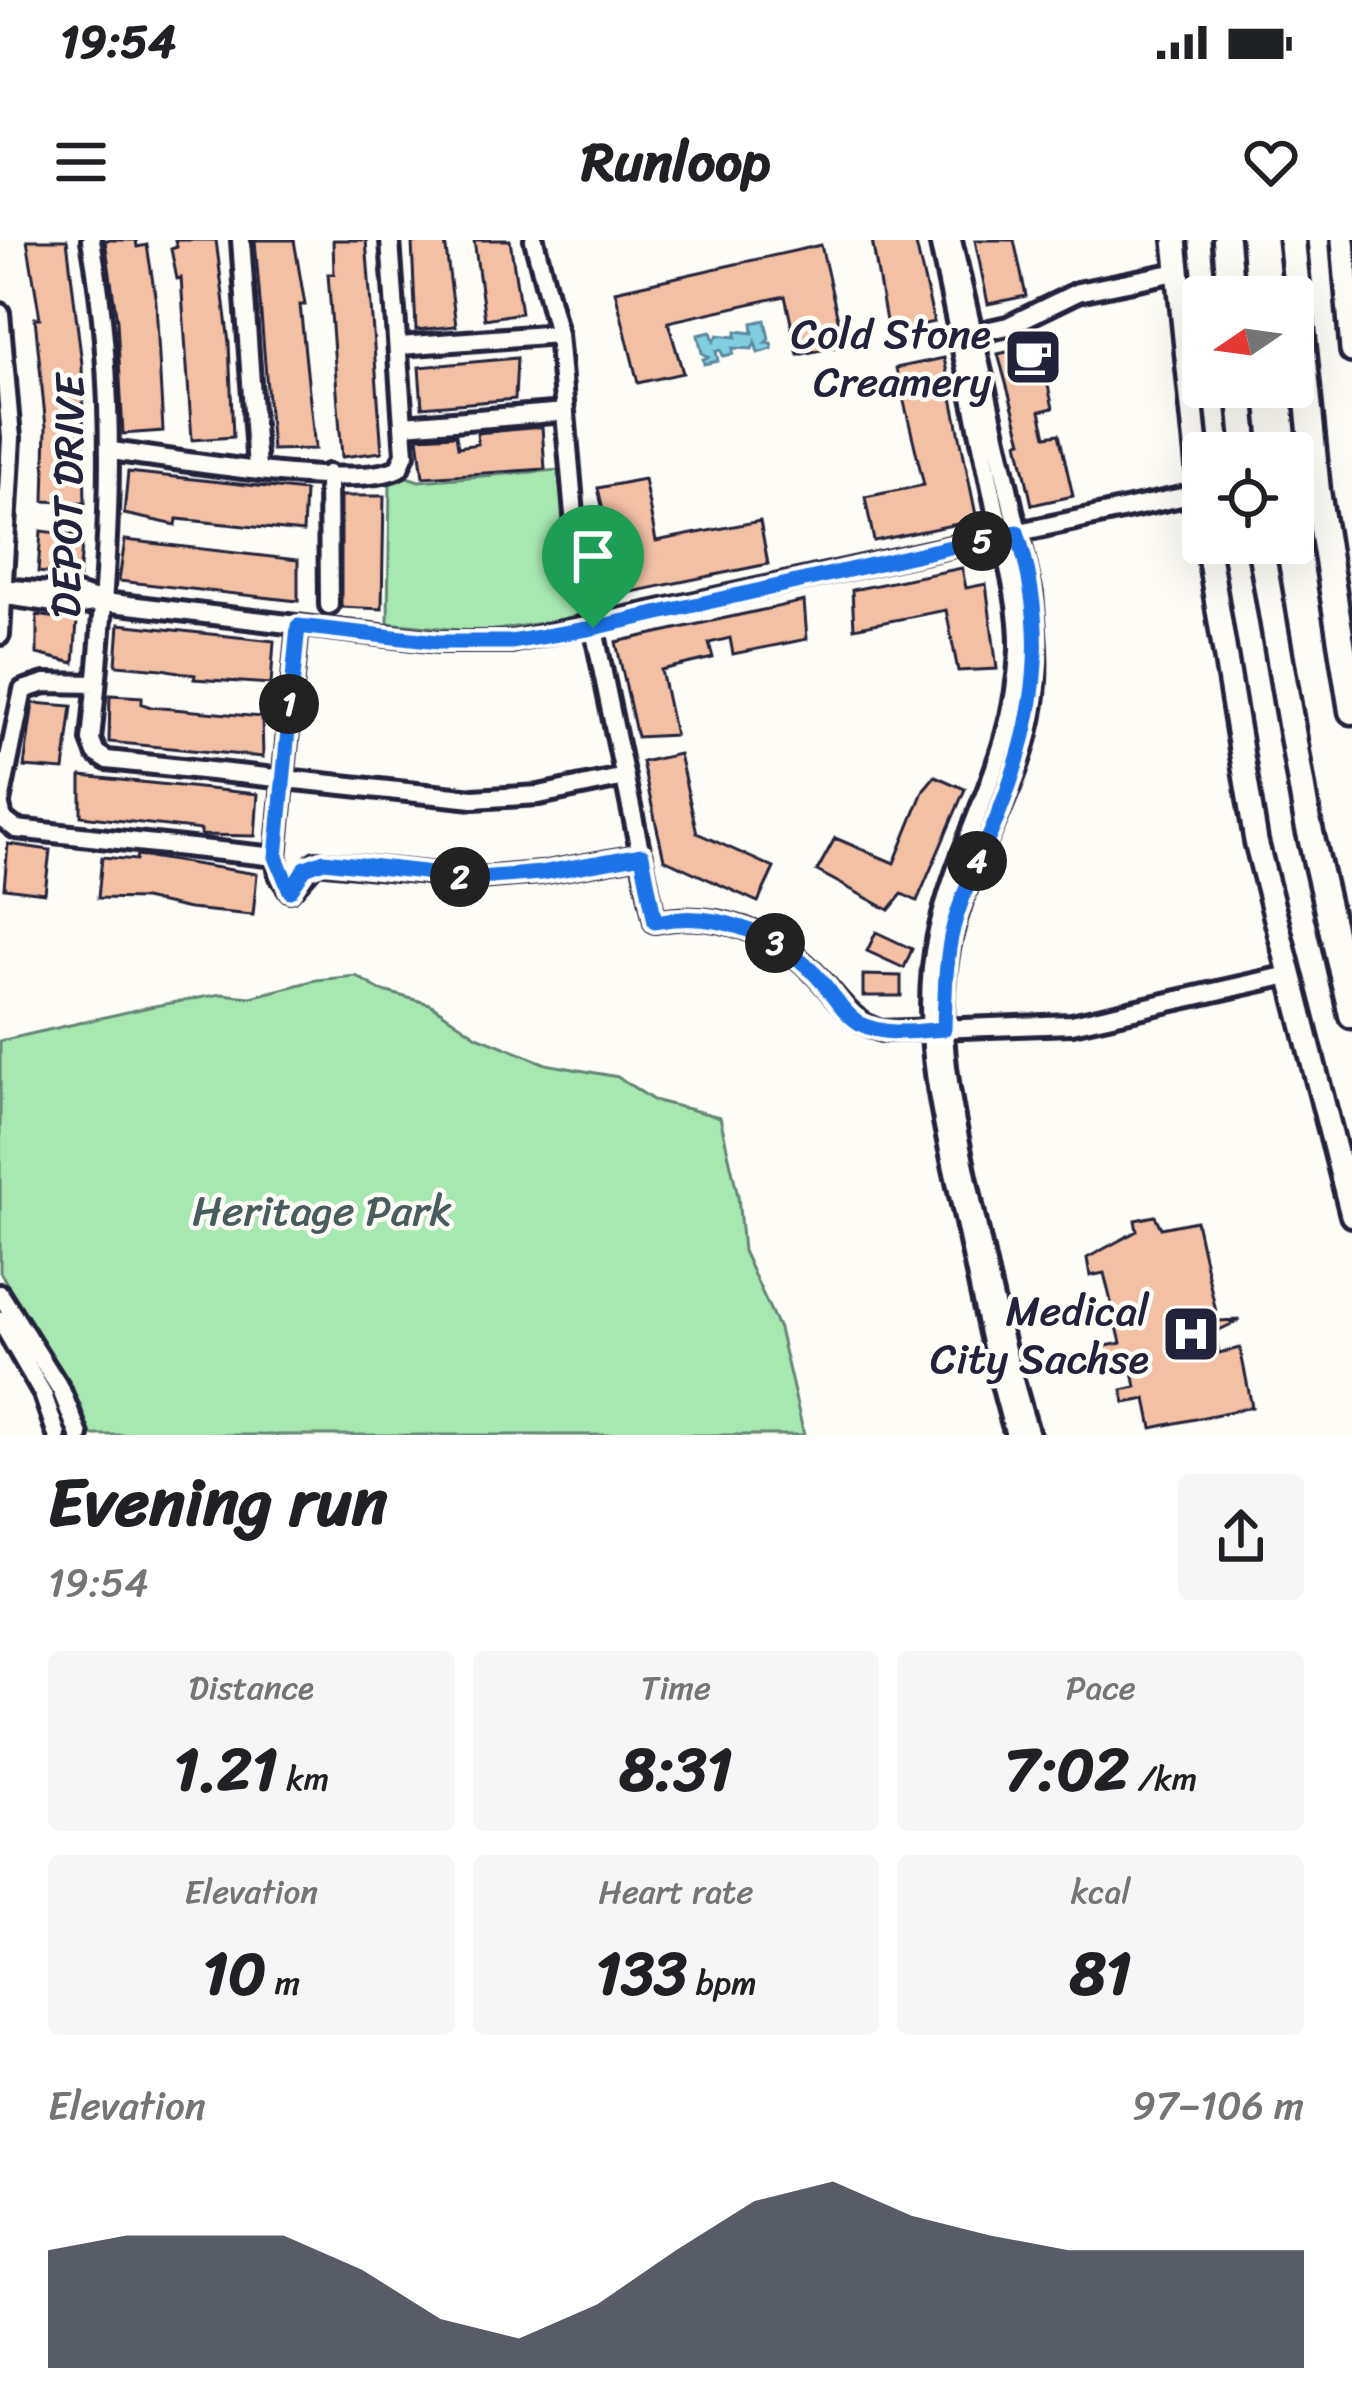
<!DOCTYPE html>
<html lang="en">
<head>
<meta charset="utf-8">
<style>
  body { margin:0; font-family:Sriracha,sans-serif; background:#f6f6f6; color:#202124; height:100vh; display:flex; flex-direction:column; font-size:45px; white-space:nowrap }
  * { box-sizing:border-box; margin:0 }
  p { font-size:39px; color:#757577 }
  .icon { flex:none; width:66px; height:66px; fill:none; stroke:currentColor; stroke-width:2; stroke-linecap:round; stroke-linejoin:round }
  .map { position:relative; height:1195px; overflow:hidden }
  .drawer { display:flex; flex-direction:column; background:#fff; flex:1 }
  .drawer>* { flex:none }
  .needle { width:78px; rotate:257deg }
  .buttons { position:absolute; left:1182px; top:36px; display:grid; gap:24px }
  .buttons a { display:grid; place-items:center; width:132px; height:132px; border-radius:12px; background:#fff; box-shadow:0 12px 48px #0002; font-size:60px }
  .pin { position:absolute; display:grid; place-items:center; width:102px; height:102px; color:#fff; margin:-123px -51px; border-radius:50% 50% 50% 0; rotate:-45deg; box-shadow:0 0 12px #0007 }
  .pin .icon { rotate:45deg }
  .km { position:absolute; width:60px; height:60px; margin:-30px; border-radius:50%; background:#222; color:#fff; font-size:33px; line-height:60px; text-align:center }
  .round { display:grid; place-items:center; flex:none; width:126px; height:126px; border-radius:12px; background:#f6f6f6 }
  .headline { display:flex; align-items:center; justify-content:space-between; height:204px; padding:0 48px }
  h1 { font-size:66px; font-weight:700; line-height:90px }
  .metrics { display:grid; grid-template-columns:repeat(3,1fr); gap:18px; height:204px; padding:12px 48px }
  .metrics div { display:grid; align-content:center; border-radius:12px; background:#f6f6f6; text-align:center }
  .metrics b { font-size:60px; font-weight:700 }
  .metrics small { font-size:33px; font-weight:400 }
  .metrics p { font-size:33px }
  .chart { height:336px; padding:24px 48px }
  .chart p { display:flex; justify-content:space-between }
  .chart svg { width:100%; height:216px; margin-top:12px; fill:#111827; opacity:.7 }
  .status { display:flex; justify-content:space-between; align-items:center; height:84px; padding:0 60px; background:#fff; direction:ltr }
  .status svg { height:33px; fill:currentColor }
  header { display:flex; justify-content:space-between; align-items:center; height:156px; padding:0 48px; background:#fff; font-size:54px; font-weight:700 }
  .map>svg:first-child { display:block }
  .green { fill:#a7e8b1; stroke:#648576; stroke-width:3 }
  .water { fill:#81cee0; stroke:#5b899e; stroke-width:3 }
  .building { fill:#f3c0a4; stroke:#22223b; stroke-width:3 }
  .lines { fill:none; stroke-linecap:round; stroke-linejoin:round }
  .minor-casing { stroke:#22223b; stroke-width:26 }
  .major-casing { stroke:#22223b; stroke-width:30 }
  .highway-casing { stroke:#22223b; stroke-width:33 }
  .minor { stroke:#fdfcf7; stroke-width:16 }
  .major { stroke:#fdfcf7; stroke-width:21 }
  .highway { stroke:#fdfcf7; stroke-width:24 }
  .route-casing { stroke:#fff; stroke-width:24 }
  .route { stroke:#1a73e8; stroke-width:15 }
  .labels { text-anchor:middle; stroke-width:9; stroke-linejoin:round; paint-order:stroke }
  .poi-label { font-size:42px; fill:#22223b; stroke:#fdfcf7; text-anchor:end }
  .street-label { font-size:42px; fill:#22223b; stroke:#fdfcf7 }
  .park-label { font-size:42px; fill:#4a5d5e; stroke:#fdfcf7 }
</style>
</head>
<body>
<div class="status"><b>19:54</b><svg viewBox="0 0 49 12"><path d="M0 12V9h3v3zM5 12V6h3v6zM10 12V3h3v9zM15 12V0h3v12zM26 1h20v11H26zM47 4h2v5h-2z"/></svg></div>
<header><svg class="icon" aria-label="menu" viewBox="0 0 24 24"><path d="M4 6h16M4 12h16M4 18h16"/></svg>Runloop<svg class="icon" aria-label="heart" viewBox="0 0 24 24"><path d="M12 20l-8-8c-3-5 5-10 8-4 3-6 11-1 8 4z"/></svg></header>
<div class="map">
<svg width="1352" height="1195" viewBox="0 0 1352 1195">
  <rect width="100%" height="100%" fill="#fdfcf7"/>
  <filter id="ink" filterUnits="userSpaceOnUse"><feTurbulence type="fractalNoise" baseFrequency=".00833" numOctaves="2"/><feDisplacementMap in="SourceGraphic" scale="24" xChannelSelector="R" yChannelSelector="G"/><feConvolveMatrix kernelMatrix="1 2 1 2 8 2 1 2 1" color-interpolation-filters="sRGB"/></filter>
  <g filter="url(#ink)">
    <!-- green -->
    <path class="green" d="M558 230 580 370 576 378 482 392 388 383 390 242 404 236 419 241Z
      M356 736 380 750 430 764 477 796 546 824 618 837 653 860 720 877 738 956 743 1011 779 1089 804 1195H90L80 1164 0 1032V801L149 767 221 754 251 757 316 740Z"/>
    <!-- water -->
    <path class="water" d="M765 80 769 99 765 103H771L772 109 758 113 755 102 752 109 733 108V114L723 116 721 110 716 111 718 121 704 124 703 119 708 117 702 113 698 95 711 92 714 101 718 95 736 97V91L753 93 752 83Z"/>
    <!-- building -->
    <path class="building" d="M27 0H67L82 124 85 263 44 261 46 187 35 78H40Z
      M105 0H136L137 7 147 5 156 62 163 191 123 194 117 81Z
      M175 0H216L229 103 233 197 192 200 181 38 177 39 171 9 177 7Z
      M255 0H294L305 65H300L315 209 272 210Z
      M333 0H366L382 212 342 217 328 34H334Z
      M430 0 445 1 456 86 416 90 412 3Z
      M474 0H510L521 73 485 79Z
      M872 0H915L934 82 888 93Z
      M975 0H1014L1026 56 988 64Z
      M821 5 844 105 798 115 785 56 668 82 683 133 638 143 615 51Z
      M1039 105 1053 168 1040 171 1046 196 1059 194 1073 256 1032 265 1018 202 1022 201 998 114Z
      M517 118 515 159 422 167 419 127Z
      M944 118 977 280 874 301 865 257 924 245 896 128Z
      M542 187 545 229 423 237 418 197 456 195 458 207 478 204 477 193Z
      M128 232 305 251 303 292 177 279 176 285 124 274Z
      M644 239 656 301 760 281 768 324 622 354 598 248Z
      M341 256H384L382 369 341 367Z
      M41 291 83 296 79 337 38 332Z
      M125 300 298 320V361L119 341Z
      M962 328 966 348 986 344 997 429 958 431 946 370 854 388 852 350Z
      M804 361 807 399 733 414 730 398 709 403 713 418 661 430 675 495 637 497 616 402Z
      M37 375 77 381 74 423 37 414Z
      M119 384 274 401 271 444 194 439 195 435 162 429 116 425Z
      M110 455 142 457V464L151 467 262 477 263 517 109 502Z
      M33 463 72 466 64 530 24 527Z
      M679 514 697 593 774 628 758 662 664 619 642 522Z
      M81 536 258 554 255 596 201 595V590L81 576Z
      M935 536 965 549 917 661 902 654 889 670 817 631 835 598 894 623 924 549Z
      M8 604 50 610 45 653 4 648Z
      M137 615 257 634 253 675 189 669 144 659 98 658 102 617 136 620Z
      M876 692 912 709 904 728 867 711Z
      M863 735 901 736V756H863Z
      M1155 976 1161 988 1196 981 1218 1081 1240 1080 1215 1092 1219 1113 1240 1108 1252 1167 1152 1188 1146 1159 1125 1163 1122 1150 1136 1147 1130 1117 1104 1122 1101 1107 1121 1103 1104 1033 1090 1036 1087 1018 1137 991 1135 980Z"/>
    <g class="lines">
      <defs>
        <path id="minor" d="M91 0C121 167 108 332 91 500L96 513 107 520 473 559 539 555 625 537
          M241 0 257 228
          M534 0 558 94 577 308 655 682C715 669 777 693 818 737 840 760 850 781 881 791L1072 784 1289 735
          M939 0C958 89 977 178 995 267 1005 314 1020 361 1019 410 1015 520 959 593 937 696 916 794 947 896 967 992 982 1060 995 1128 1015 1195
          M952 0 1032 354C1035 390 1039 427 1034 463 1023 545 971 615 952 695 930 785 955 877 973 965 990 1043 1006 1119 1030 1195
          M0 73 11 198 0 395
          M967 95 1008 86 1078 52 1177 32
          M400 106 558 94
          M404 185 565 172
          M111 211C167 218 356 252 399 228L405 214 390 0
          M328 234 329 365
          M0 348 76 354 104 362 438 402H511L1200 253
          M0 355 75 366 93 363
          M298 386 276 617 279 635 290 651 316 622 478 638 541 633 642 615
          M0 562 23 450 45 443 96 444
          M0 566 3 579 16 589 276 617
          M0 1054 61 1150 79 1195
          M0 1080 43 1154 57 1195"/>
        <path id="major" d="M1175 0 1203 275
          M1343 0 1352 111
          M1207 303 1256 601 1352 975"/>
        <path id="highway" d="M1226 0 1231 57
          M1292 0 1317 251 1352 471
          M1240 147 1246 213
          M1260 303 1308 584 1352 775"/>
      </defs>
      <!-- minor casing -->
      <use href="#minor" class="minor-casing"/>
      <!-- major casing -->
      <use href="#major" class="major-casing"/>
      <!-- highway casing -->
      <use href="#highway" class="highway-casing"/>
      <!-- minor -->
      <use href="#minor" class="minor"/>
      <!-- major -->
      <use href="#major" class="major"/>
      <!-- highway -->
      <use href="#highway" class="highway"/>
    </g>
  </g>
  <g class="lines" filter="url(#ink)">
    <defs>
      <path id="route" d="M1017 292C1050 394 1036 481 997 578 981 618 960 655 951 697 945 727 945 758 944 789 918 791 886 797 861 784 845 775 835 757 823 743 782 695 717 669 655 682L642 615 541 633 478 638 324 621 305 628 290 651 276 617 298 386 438 402H511L593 388Z"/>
    </defs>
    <!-- route casing -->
    <use href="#route" class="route-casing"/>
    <!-- route -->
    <use href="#route" class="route"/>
  </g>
  <!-- icons -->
  <defs>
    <symbol id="cafe-square" viewBox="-11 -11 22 22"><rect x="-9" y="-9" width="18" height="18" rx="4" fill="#22223b" stroke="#fdfcf7"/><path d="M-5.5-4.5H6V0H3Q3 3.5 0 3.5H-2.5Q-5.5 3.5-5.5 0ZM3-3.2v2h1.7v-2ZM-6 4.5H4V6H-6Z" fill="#fff"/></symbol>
    <symbol id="hospital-square" viewBox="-11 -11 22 22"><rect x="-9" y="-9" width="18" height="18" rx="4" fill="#22223b" stroke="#fdfcf7"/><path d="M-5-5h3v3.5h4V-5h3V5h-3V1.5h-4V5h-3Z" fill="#fff"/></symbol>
  </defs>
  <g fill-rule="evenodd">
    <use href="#cafe-square" x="1000" y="84" width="66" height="66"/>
    <use href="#hospital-square" x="1158" y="1061" width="66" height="66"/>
  </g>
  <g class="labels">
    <!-- poi labels -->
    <g class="poi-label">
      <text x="991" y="108">Cold Stone<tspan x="991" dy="48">Creamery</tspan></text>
      <text x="1149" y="1085">Medical<tspan x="1149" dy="48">City Sachse</tspan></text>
    </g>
    <!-- street labels -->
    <g class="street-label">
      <text transform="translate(67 256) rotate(-89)" y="15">DEPOT DRIVE</text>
    </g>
    <!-- park labels -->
    <g class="park-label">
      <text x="322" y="985">Heritage Park</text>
    </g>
  </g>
</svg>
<div class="buttons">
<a><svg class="needle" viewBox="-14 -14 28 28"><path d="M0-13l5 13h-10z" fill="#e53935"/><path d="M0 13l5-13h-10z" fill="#757577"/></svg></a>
<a><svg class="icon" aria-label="locate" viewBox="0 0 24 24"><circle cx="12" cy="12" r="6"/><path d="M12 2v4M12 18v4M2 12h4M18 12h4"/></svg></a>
</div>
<div class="pin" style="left:593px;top:388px;background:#1e9e55"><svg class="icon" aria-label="arrive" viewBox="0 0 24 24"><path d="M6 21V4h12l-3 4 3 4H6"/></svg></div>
<b class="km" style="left:289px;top:464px">1</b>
<b class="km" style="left:460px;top:637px">2</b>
<b class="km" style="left:775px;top:703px">3</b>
<b class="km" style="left:977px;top:621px">4</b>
<b class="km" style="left:982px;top:301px">5</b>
</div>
<section class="drawer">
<div class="headline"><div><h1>Evening run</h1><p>19:54</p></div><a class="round"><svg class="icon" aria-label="share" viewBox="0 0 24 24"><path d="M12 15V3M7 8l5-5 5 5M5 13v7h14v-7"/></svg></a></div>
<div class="metrics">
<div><p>Distance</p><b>1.21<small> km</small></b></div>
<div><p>Time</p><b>8:31</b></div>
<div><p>Pace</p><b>7:02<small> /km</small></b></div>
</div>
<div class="metrics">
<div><p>Elevation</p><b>10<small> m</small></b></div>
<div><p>Heart rate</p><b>133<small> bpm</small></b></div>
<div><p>kcal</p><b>81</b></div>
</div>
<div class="chart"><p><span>Elevation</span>97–106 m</p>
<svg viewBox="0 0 160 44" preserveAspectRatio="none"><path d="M0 44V20L10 17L20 17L30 17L40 24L50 34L60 38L70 31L80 20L90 10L100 6L110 13L120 17L130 20L140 20L150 20L160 20V44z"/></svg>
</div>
</section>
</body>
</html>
